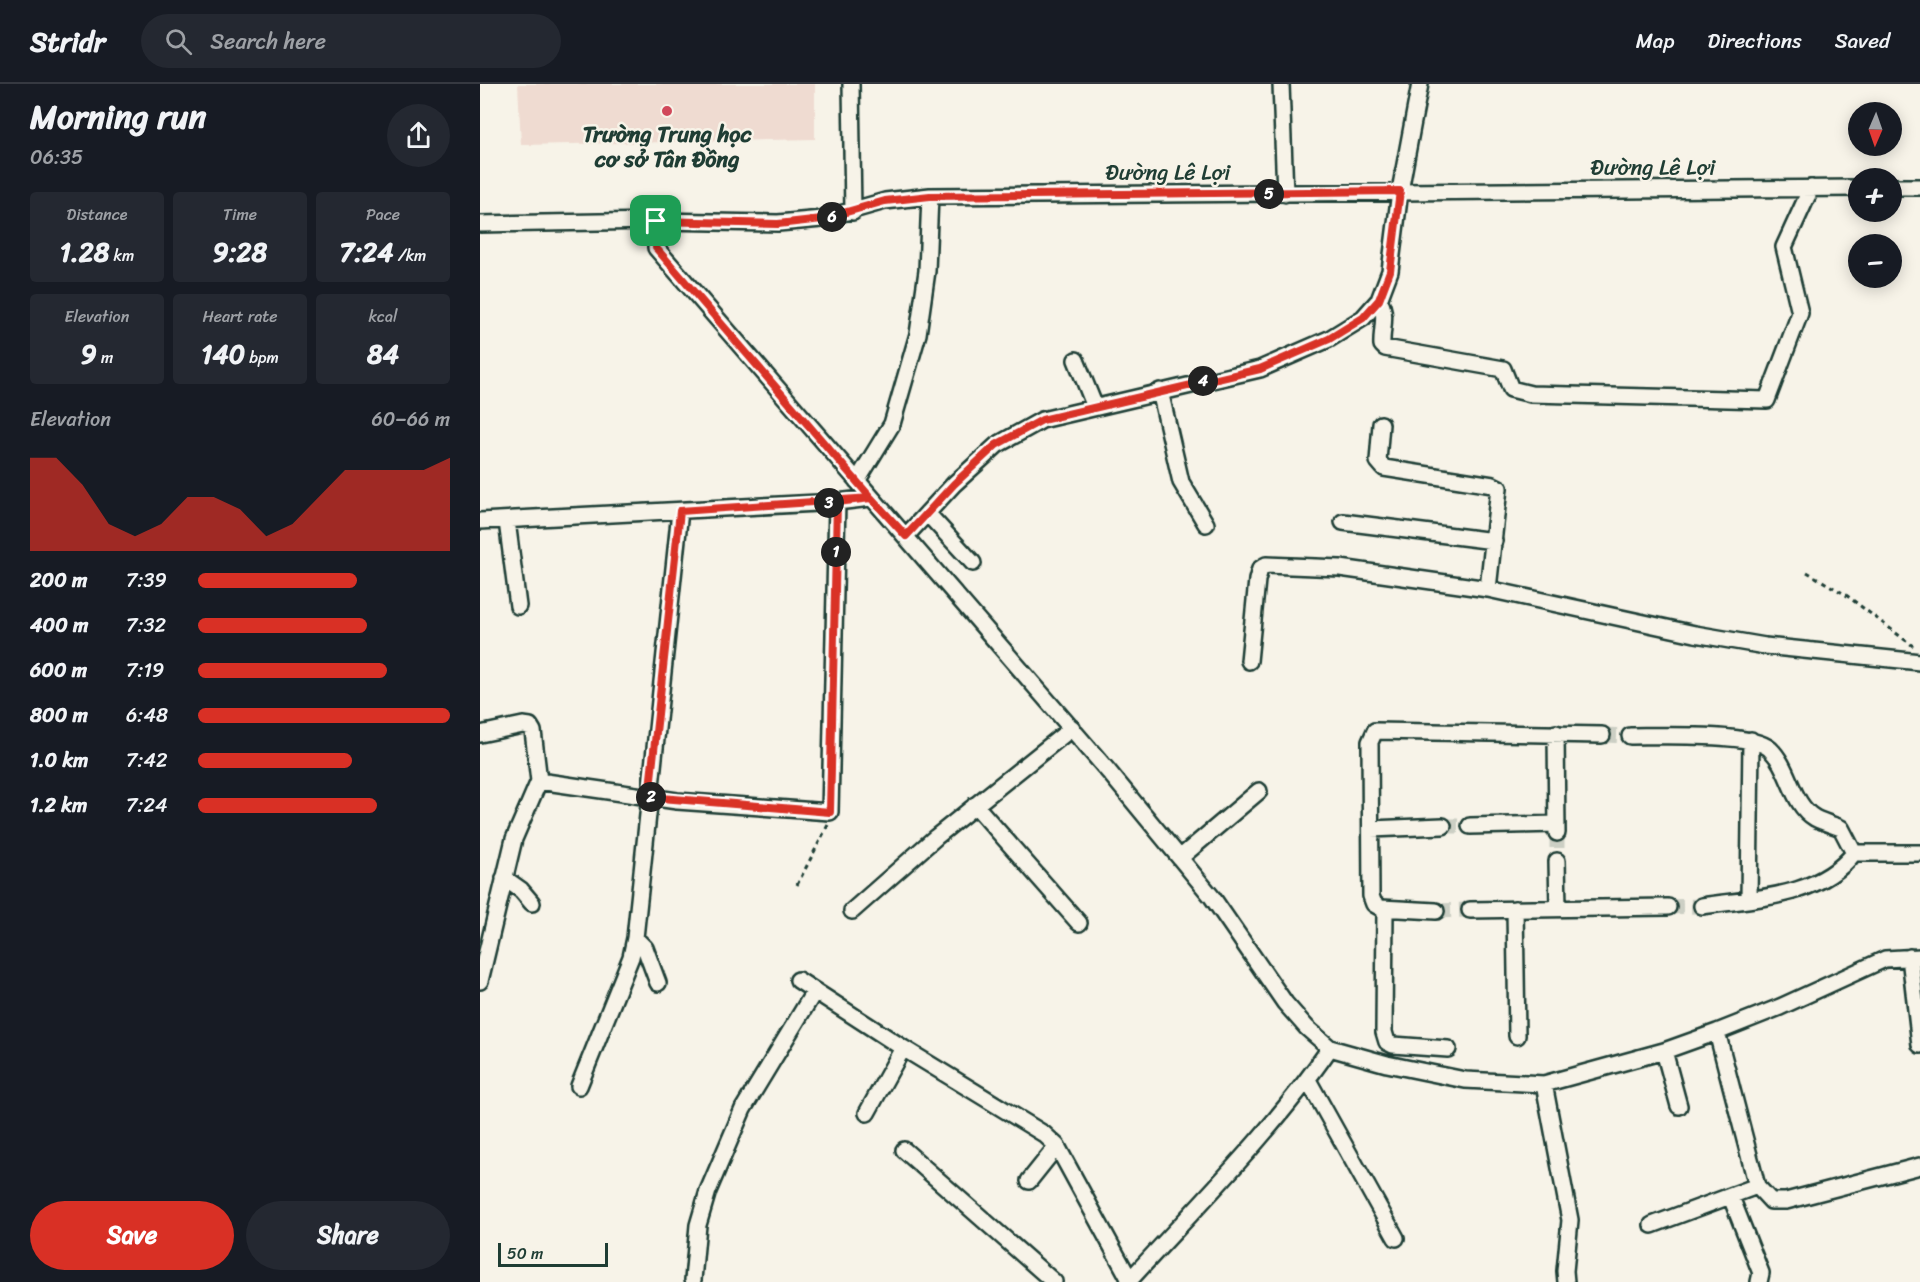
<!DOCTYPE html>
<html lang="en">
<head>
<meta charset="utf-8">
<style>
  body { margin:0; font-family:Sriracha,sans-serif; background:#242831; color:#f1f3f6; height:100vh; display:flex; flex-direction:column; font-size:22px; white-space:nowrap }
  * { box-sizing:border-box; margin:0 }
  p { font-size:20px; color:#9ea1a6 }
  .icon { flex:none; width:33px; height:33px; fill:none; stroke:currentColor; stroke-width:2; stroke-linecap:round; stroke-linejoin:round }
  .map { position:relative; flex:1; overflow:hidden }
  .details { display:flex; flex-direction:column; background:#171b24; width:480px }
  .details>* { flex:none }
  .needle { width:39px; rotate:182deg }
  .controls { position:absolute; left:1368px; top:18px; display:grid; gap:12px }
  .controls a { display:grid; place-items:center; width:54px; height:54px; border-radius:50%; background:#171b24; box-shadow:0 3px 15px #0003; font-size:30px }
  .scale { position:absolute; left:18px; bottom:15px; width:110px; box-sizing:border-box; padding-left:6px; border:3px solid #1f3d34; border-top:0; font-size:16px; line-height:21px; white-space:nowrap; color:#1f3d34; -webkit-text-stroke:4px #f7f3e8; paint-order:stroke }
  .pin { position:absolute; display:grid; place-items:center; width:51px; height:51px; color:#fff; margin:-26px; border-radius:12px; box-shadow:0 3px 9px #0006 }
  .km { position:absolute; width:30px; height:30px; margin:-15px; border-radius:50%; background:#222; color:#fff; font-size:16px; line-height:30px; text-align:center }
  .round { display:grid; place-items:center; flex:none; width:63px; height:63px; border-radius:32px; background:#242831 }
  .head { display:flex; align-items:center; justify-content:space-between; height:102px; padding:0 30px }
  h1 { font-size:33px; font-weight:700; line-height:45px }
  .stats { display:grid; grid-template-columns:repeat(3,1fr); gap:9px; height:102px; padding:6px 30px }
  .stats div { display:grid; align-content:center; border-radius:6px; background:#242831; text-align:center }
  .stats b { font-size:26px; font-weight:700 }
  .stats small { font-size:16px; font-weight:400 }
  .stats p { font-size:16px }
  .chart { height:168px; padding:12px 30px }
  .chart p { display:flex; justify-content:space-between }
  .chart svg { width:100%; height:108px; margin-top:6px; fill:#d93025; opacity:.7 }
  .cta { display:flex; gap:12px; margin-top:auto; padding:12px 30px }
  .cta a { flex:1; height:69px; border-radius:36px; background:#d93025; color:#fff; font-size:24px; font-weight:700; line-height:69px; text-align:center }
  .cta a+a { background:#242831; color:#f1f3f6 }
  ul { padding:0 30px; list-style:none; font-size:20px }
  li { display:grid; grid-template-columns:96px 72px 1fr; align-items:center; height:45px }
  li i { height:15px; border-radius:8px; background:#d93025 }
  header { display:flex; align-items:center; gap:36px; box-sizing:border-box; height:84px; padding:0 30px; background:#171b24; border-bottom:2px solid #363941 }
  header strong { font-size:28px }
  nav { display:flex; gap:33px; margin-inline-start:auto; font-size:21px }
  .search { width:420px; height:54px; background:#242831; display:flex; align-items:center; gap:15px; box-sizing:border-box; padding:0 21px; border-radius:33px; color:#9ea1a6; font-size:22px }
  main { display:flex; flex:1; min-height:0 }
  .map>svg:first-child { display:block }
  .built { fill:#efdbd1 }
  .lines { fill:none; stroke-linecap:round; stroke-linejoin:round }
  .minor-tunnel { stroke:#cccfc4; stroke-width:15; stroke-dasharray:15 8; stroke-linecap:butt }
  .minor-casing { stroke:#1f3d34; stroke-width:20 }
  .path { stroke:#1f3d34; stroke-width:3; stroke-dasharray:4.5 4.5; stroke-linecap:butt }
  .minor { stroke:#f7f3e8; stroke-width:15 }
  .route-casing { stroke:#fff; stroke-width:12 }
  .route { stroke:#d93025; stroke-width:8 }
  .poi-dot { fill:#d1495b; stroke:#f7f3e8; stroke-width:2 }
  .labels { text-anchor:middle; stroke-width:5; stroke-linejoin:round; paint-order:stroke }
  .poi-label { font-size:22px; font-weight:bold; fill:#1f3d34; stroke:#f7f3e8 }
  .street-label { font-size:22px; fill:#1f3d34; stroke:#f7f3e8 }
</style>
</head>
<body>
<header>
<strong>Stridr</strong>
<div class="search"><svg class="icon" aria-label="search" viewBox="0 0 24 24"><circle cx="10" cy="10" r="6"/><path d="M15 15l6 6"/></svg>Search here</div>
<nav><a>Map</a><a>Directions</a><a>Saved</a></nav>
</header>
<main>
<section class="details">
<div class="head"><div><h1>Morning run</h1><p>06:35</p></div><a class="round"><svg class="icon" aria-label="share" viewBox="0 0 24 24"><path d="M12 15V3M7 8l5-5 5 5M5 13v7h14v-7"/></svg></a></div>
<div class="stats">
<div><p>Distance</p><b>1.28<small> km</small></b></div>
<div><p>Time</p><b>9:28</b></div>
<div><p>Pace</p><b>7:24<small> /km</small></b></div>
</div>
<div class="stats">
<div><p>Elevation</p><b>9<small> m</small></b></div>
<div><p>Heart rate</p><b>140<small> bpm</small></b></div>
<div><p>kcal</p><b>84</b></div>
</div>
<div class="chart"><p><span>Elevation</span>60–66 m</p>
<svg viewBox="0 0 160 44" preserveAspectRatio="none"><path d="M0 44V6L10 6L20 17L30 33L40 38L50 33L60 22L70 22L80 27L90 38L100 33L110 22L120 11L130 11L140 11L150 11L160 6V44z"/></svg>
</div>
<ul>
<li><b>200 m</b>7:39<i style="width:63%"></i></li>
<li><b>400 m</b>7:32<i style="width:67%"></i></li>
<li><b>600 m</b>7:19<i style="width:75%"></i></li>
<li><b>800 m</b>6:48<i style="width:100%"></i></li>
<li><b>1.0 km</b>7:42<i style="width:61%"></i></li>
<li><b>1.2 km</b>7:24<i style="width:71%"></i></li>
</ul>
<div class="cta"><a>Save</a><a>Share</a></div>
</section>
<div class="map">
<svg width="1440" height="1198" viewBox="0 0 1440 1198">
  <rect width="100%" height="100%" fill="#f7f3e8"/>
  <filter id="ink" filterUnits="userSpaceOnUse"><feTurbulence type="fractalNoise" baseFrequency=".0167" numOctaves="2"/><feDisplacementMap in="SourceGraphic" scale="12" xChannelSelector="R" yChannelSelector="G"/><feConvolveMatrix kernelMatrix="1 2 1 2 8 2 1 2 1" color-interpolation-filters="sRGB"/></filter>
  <g filter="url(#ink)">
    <!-- built -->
    <path class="built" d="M38 0H335V55L41 61Z"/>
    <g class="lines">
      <!-- minor-tunnel -->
      <path class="minor-tunnel" d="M1122 651 1150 652
        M963 742H990
        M1077 749V777
        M1188 823 1222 822
        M956 827 990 826"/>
      <defs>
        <path id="minor" d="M371 0 373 128
          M801 0 805 110
          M1412 103H1440
          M176 137V164L629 688 732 813 805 919 827 944 850 964 907 980 985 996 1064 1000 1184 967 1237 948 1300 923 1405 875 1440 873
          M0 140 176 137 298 139 342 135 405 117 450 112 1378 104
          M899 216C908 230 901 246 902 261L905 264 1023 285 1031 305 1051 310 1287 316 1320 229 1304 163 1331 104
          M596 276 615 323
          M680 307 701 398 726 440
          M901 340 898 377 904 384 1013 401 1019 404 1008 505
          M377 397 412 340 438 250 447 187 450 112
          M447 429 493 479
          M0 437 357 418 391 414
          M27 437 38 522
          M863 438 1014 457
          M426 452 474 400 517 361 562 336 780 285 849 255 883 234 899 216 910 187 920 107 940 0
          M769 577 777 496 780 485 786 481 860 484 1008 505 1215 550 1285 562 1440 578
          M1076 649 1077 749
          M0 650 43 641 50 642 53 647 59 697
          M1150 652C1178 652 1273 648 1290 665 1310 684 1311 720 1335 734 1343 738 1353 741 1361 744L1374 769
          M495 721 599 839
          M990 742 1077 740
          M891 745 963 742
          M1374 769H1440
          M701 773 779 707
          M1077 777 1078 824
          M24 794 41 806 52 819
          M1269 815 1271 656
          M1222 822C1274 814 1339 814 1374 769
          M905 825 904 948 907 958 913 961 968 965
          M1035 825 1037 952
          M990 826 1188 823
          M372 827 456 753 592 644
          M956 827 901 824 894 820 891 812 890 658 895 647 1122 651
          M155 854 165 864 178 899
          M1430 873 1440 961
          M318 896 423 964 564 1050 577 1062 650 1196
          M0 897 34 755 59 697 197 717 350 728 357 418
          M1237 948 1277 1102 1291 1117H1306L1440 1082
          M1184 967 1199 1022
          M828 996 916 1154
          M1064 1000 1090 1136 1085 1187 1086 1198
          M99 1002 151 873 155 854 200 427
          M387 1029 423 964
          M424 1066 574 1198
          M549 1097 577 1062
          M1251 1113 1281 1189 1279 1198
          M1172 1141 1277 1102
          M213 1196 218 1141 228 1107 263 1025 334 908
          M648 1198C717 1122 792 1048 850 964"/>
      </defs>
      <!-- minor casing -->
      <use href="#minor" class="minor-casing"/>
      <!-- path -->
      <path class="path" d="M1327 488 1366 511 1433 562
        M317 801 348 741"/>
      <!-- minor -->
      <use href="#minor" class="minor"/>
    </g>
  </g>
  <g class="lines" filter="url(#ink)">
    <defs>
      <path id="route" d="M176 137V164L391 414 357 418 350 728 169 713 200 427 391 414 426 452 474 400 516 361 562 336 780 285 849 255 883 234 899 216 910 187 920 107 450 112 405 117 342 135 298 140 176 137"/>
    </defs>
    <!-- route casing -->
    <use href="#route" class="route-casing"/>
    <!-- route -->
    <use href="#route" class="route"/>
  </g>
  <!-- markers -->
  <circle class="poi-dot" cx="187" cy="27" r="6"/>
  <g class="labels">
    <!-- poi labels -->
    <g class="poi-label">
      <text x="187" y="58">Trường Trung học<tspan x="187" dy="25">cơ sở Tân Đồng</tspan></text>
    </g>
    <!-- street labels -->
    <g class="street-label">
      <text x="1173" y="91">Đường Lê Lợi</text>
      <text x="688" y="96">Đường Lê Lợi</text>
    </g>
  </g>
</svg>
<div class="controls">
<a><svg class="needle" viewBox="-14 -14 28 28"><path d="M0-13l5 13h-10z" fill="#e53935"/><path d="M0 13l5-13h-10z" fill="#9ea1a6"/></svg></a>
<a>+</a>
<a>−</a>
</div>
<div class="scale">50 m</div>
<div class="pin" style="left:176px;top:137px;background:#1e9e55"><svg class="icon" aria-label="arrive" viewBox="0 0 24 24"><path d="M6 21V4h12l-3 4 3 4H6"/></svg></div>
<b class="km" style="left:356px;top:468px">1</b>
<b class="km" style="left:171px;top:713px">2</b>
<b class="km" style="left:349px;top:419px">3</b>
<b class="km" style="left:723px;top:297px">4</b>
<b class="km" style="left:789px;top:110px">5</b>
<b class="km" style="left:352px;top:133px">6</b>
</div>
</main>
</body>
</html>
